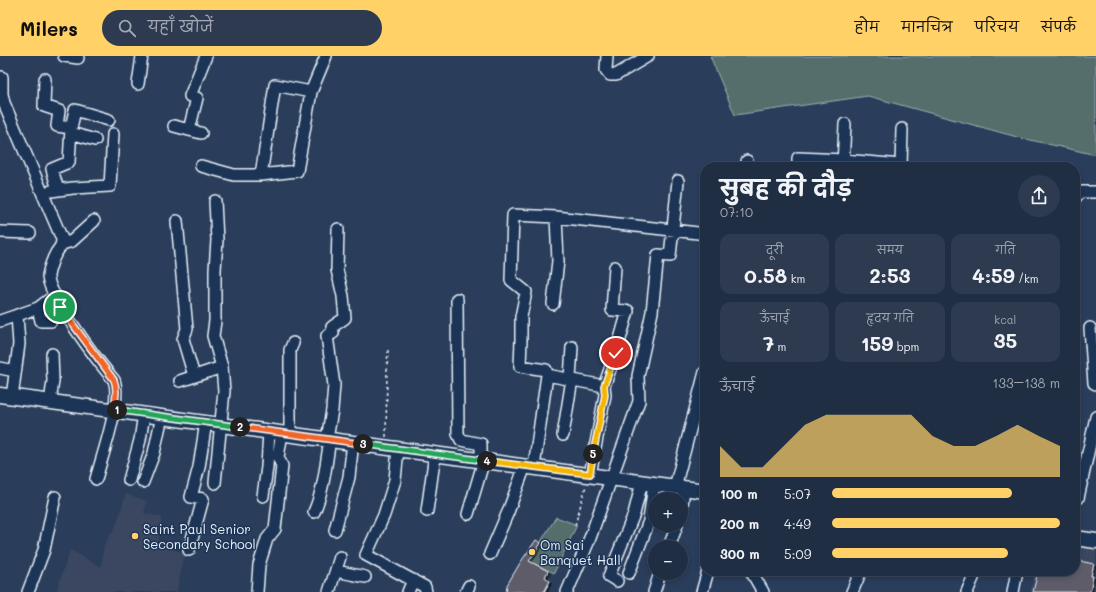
<!DOCTYPE html>
<html lang="hi">
<head>
<meta charset="utf-8">
<style>
  body { margin:0; font-family:Mali,"Playpen Sans Deva",sans-serif; background:#2d3a4f; color:#f1f3f6; height:100vh; display:flex; flex-direction:column; font-size:15px; white-space:nowrap }
  * { box-sizing:border-box; margin:0 }
  p { font-size:13px; color:#a2a8b2 }
  .icon { flex:none; width:22px; height:22px; fill:none; stroke:currentColor; stroke-width:2; stroke-linecap:round; stroke-linejoin:round }
  .map { position:relative; flex:1; overflow:hidden }
  .details { position:absolute; left:700px; top:106px; width:380px; height:414px; display:flex; flex-direction:column; background:#202e44; border-radius:16px; box-shadow:0 2px 6px #0003,0 0 0 1px #3d4a5d }
  .details>* { flex:none }
  .controls { position:absolute; left:648px; top:436px; display:grid; gap:8px }
  .controls a { display:grid; place-items:center; width:40px; height:40px; border-radius:50%; background:#202e44; box-shadow:0 2px 6px #0003,0 0 0 1px #3d4a5d; font-size:20px }
  .pin { position:absolute; display:grid; place-items:center; width:34px; height:34px; color:#fff; margin:-17px; border:2px solid #fff; border-radius:50%; box-shadow:0 1px 4px #0007 }
  .km { position:absolute; width:20px; height:20px; margin:-10px; border-radius:50%; background:#222; color:#fff; font-size:11px; line-height:20px; text-align:center }
  .round { display:grid; place-items:center; flex:none; width:42px; height:42px; border-radius:21px; background:#2d3a4f }
  .head { display:flex; align-items:center; justify-content:space-between; height:68px; padding:0 20px }
  h1 { font-size:22px; font-weight:700; line-height:30px }
  .stats { display:grid; grid-template-columns:repeat(3,1fr); gap:6px; height:68px; padding:4px 20px }
  .stats div { display:grid; align-content:center; border-radius:10px; background:#2d3a4f; text-align:center }
  .stats b { font-size:20px; font-weight:700 }
  .stats small { font-size:11px; font-weight:400 }
  .stats p { font-size:11px }
  .chart { height:112px; padding:8px 20px }
  .chart p { display:flex; justify-content:space-between }
  .chart svg { width:100%; height:72px; margin-top:4px; fill:#ffd166; opacity:.7 }
  ul { padding:0 20px; list-style:none; font-size:13px }
  li { display:grid; grid-template-columns:64px 48px 1fr; align-items:center; height:30px }
  li i { height:10px; border-radius:5px; background:#ffd166 }
  header { display:flex; align-items:center; gap:24px; box-sizing:border-box; height:56px; padding:0 20px; background:#ffd166; color:#111 }
  header strong { font-size:19px }
  nav { display:flex; gap:22px; margin-inline-start:auto; font-size:14px }
  .search { width:280px; height:36px; background:#2d3a4f; display:flex; align-items:center; gap:10px; box-sizing:border-box; padding:0 14px; border-radius:22px; color:#a2a8b2; font-size:15px }
  .map>svg:first-child { display:block }
  .built { fill:#3a4660 }
  .green { fill:#546e6c; stroke:#9eb0b2 }
  .building { fill:#5e5c6a; stroke:#e8f1f8; filter:url(#shadow) }
  .lines { fill:none; stroke-linecap:round; stroke-linejoin:round }
  .minor-casing { stroke:#e8f1f8; stroke-width:14 }
  .major-casing { stroke:#e8f1f8; stroke-width:17 }
  .path { stroke:#e8f1f8; stroke-width:1.5; stroke-dasharray:3 3; stroke-linecap:butt }
  .minor { stroke:#1d3557; stroke-width:11 }
  .major { stroke:#1d3557; stroke-width:14 }
  .split-1-casing { stroke:#fff; stroke-width:8 }
  .split-2-casing { stroke:#fff; stroke-width:8 }
  .split-3-casing { stroke:#fff; stroke-width:8 }
  .split-4-casing { stroke:#fff; stroke-width:8 }
  .split-5-casing { stroke:#fff; stroke-width:8 }
  .split-6-casing { stroke:#fff; stroke-width:8 }
  .split-1 { stroke:#f0652b; stroke-width:5 }
  .split-2 { stroke:#22a559; stroke-width:5 }
  .split-3 { stroke:#f0652b; stroke-width:5 }
  .split-4 { stroke:#22a559; stroke-width:5 }
  .split-5 { stroke:#f5b400; stroke-width:5 }
  .split-6 { stroke:#f5b400; stroke-width:5 }
  .poi-dot { fill:#ffd166; stroke:#1d3557; stroke-width:1.5 }
  .labels { text-anchor:middle; stroke-width:3; stroke-linejoin:round; paint-order:stroke }
  .poi-label { font-size:13px; fill:#e8f1f8; stroke:#1d3557; text-anchor:start }
</style>
</head>
<body>
<header>
<strong>Milers</strong>
<div class="search"><svg class="icon" aria-label="search" viewBox="0 0 24 24"><circle cx="10" cy="10" r="6"/><path d="M15 15l6 6"/></svg>यहाँ खोजें</div>
<nav><a>होम</a><a>मानचित्र</a><a>परिचय</a><a>संपर्क</a></nav>
</header>
<div class="map">
<svg width="1096" height="536" viewBox="0 0 1096 536">
  <defs>
    <filter id="shadow"><feDropShadow dx="2" dy="2" stdDeviation="0" flood-color="#0009"/></filter>
  </defs>
  <rect width="100%" height="100%" fill="#2a3d5b"/>
  <filter id="ink" filterUnits="userSpaceOnUse"><feTurbulence type="fractalNoise" baseFrequency=".025" numOctaves="2"/><feDisplacementMap in="SourceGraphic" scale="8" xChannelSelector="R" yChannelSelector="G"/><feConvolveMatrix kernelMatrix="1 2 1 2 8 2 1 2 1" color-interpolation-filters="sRGB"/></filter>
  <g filter="url(#ink)">
    <!-- built -->
    <path class="built" d="M126 438 147 445 144 457 162 461 158 489 185 497 177 536H56L70 494 101 511 104 489 116 470Z
      M1075 489 1096 492V536H1030L1035 515H1075Z"/>
    <!-- green -->
    <path class="green" d="M710 0H1096V99L1017 81 868 40 735 59Z
      M556 461 577 469 554 517 529 505Z"/>
    <!-- building -->
    <path class="building" d="M536 484 541 487 529 505 548 515 545 521 550 525 544 536H506L507 529 520 507Z
      M1075 504 1094 508 1091 520H1093L1090 536H1033L1038 515H1075Z"/>
    <g class="lines">
      <defs>
        <path id="minor" d="M64 0 78 2
          M607 0 606 14 610 19H616L648 0
          M2 21V38L4 47 62 183C62 190 60 191 56 197 53 202 49 213 48 220 47 238 100 308 114 324 122 345 102 400 96 423
          M45 23 44 50 59 55 57 70 71 72
          M138 28 142 0
          M174 70 189 74 197 42 190 40 206 0
          M189 74 201 77
          M71 77 95 84
          M201 110 234 119H261L297 115 311 36 326 0
          M843 110 845 68
          M747 111V105
          M798 111V102L844 104 901 109
          M901 111 902 73
          M261 119 275 29 311 36
          M58 134 52 113 69 106 71 72 75 54 109 64
          M51 135 73 132 110 130 113 78
          M1075 142 1080 136H1096
          M215 145 217 184 215 214V265L213 280 222 311 224 335 215 427
          M177 165 187 273 183 283 194 320
          M0 176 30 177
          M62 188 72 185 94 165
          M457 243 458 378 461 384 481 388V404
          M553 248 558 205 556 161
          M38 252 41 265H51
          M0 265 38 252 55 239
          M1090 272 1094 327 1096 328
          M0 312 15 315
          M547 319 604 330
          M570 323 572 291
          M180 325 222 311
          M12 341 19 288 17 259
          M50 346 53 325 52 298
          M290 378V294L293 287
          M563 379 572 323
          M327 383 332 354 334 329 327 280 333 277 332 271 345 262 343 240 337 214 338 173
          M398 393 395 424 384 459 366 499 425 531 426 536
          M534 411 547 319 546 314 520 310 521 284V261L526 236 511 224 513 159 556 161 698 177
          M590 419 605 339 604 330 616 297 628 255 612 254 615 211
          M129 424 140 384 144 358
          M143 426 154 397 162 360
          M675 431 705 316
          M263 440 267 411 269 375
          M1075 442H1078L1096 361
          M427 455 435 398
          M314 456C324 433 326 408 330 383
          M468 458 484 404
          M681 459 684 432
          M335 474 349 421 353 386
          M669 491 677 469
          M189 494 203 443 191 441 199 411 206 366
          M490 498 508 456 525 410
          M336 515 365 521
          M751 515 763 536
          M629 517 649 465 654 428
          M617 525 609 520 634 458 642 426
          M28 536 44 494 55 441
          M257 536 259 509 267 483 275 473 282 410 278 401 282 377
          M329 536 340 501
          M408 536 413 524
          M466 536 469 530
          M567 536 590 482 639 345 638 320 652 256 658 199 670 200 678 125
          M654 536 660 517
          M702 536 708 515
          M852 536 861 515
          M967 536 976 515
          M1013 536 1017 515"/>
        <path id="major" d="M0 339 705 435
          M1075 482 1096 485"/>
      </defs>
      <!-- minor casing -->
      <use href="#minor" class="minor-casing"/>
      <!-- major casing -->
      <use href="#major" class="major-casing"/>
      <!-- path -->
      <path class="path" d="M386 381 387 314 388 293
        M575 469 586 430"/>
      <!-- minor -->
      <use href="#minor" class="minor"/>
      <!-- major -->
      <use href="#major" class="major"/>
    </g>
  </g>
  <g class="lines" filter="url(#ink)">
    <defs>
      <path id="split-1" d="M60 251 114 324C118 334 115 344 114 354H117"/>
      <path id="split-2" d="M117 354 240 371"/>
      <path id="split-3" d="M240 371 363 388"/>
      <path id="split-4" d="M363 388 487 405"/>
      <path id="split-5" d="M487 405 590 418 593 398"/>
      <path id="split-6" d="M593 398 605 339 604 330 616 297"/>
    </defs>
    <!-- split-1 casing -->
    <use href="#split-1" class="split-1-casing"/>
    <!-- split-2 casing -->
    <use href="#split-2" class="split-2-casing"/>
    <!-- split-3 casing -->
    <use href="#split-3" class="split-3-casing"/>
    <!-- split-4 casing -->
    <use href="#split-4" class="split-4-casing"/>
    <!-- split-5 casing -->
    <use href="#split-5" class="split-5-casing"/>
    <!-- split-6 casing -->
    <use href="#split-6" class="split-6-casing"/>
    <!-- split-1 -->
    <use href="#split-1" class="split-1"/>
    <!-- split-2 -->
    <use href="#split-2" class="split-2"/>
    <!-- split-3 -->
    <use href="#split-3" class="split-3"/>
    <!-- split-4 -->
    <use href="#split-4" class="split-4"/>
    <!-- split-5 -->
    <use href="#split-5" class="split-5"/>
    <!-- split-6 -->
    <use href="#split-6" class="split-6"/>
  </g>
  <!-- markers -->
  <g class="poi-dot">
    <circle cx="135" cy="480" r="4"/>
    <circle cx="532" cy="496" r="4"/>
  </g>
  <g class="labels">
    <!-- poi labels -->
    <g class="poi-label">
      <text x="143" y="478">Saint Paul Senior<tspan x="143" dy="15">Secondary School</tspan></text>
      <text x="540" y="494">Om Sai<tspan x="540" dy="15">Banquet Hall</tspan></text>
    </g>
  </g>
</svg>
<div class="controls">
<a>+</a>
<a>−</a>
</div>
<div class="pin" style="left:60px;top:251px;background:#1e9e55"><svg class="icon" aria-label="arrive" viewBox="0 0 24 24"><path d="M6 21V4h12l-3 4 3 4H6"/></svg></div>
<div class="pin" style="left:616px;top:297px;background:#d93025"><svg class="icon" aria-label="check" viewBox="0 0 24 24"><path d="M5 12l5 5 9-10"/></svg></div>
<b class="km" style="left:117px;top:354px">1</b>
<b class="km" style="left:240px;top:371px">2</b>
<b class="km" style="left:363px;top:388px">3</b>
<b class="km" style="left:487px;top:405px">4</b>
<b class="km" style="left:593px;top:398px">5</b>
<section class="details">
<div class="head"><div><h1>सुबह की दौड़</h1><p>07:10</p></div><a class="round"><svg class="icon" aria-label="share" viewBox="0 0 24 24"><path d="M12 15V3M7 8l5-5 5 5M5 13v7h14v-7"/></svg></a></div>
<div class="stats">
<div><p>दूरी</p><b>0.58<small> km</small></b></div>
<div><p>समय</p><b>2:53</b></div>
<div><p>गति</p><b>4:59<small> /km</small></b></div>
</div>
<div class="stats">
<div><p>ऊँचाई</p><b>7<small> m</small></b></div>
<div><p>हृदय गति</p><b>159<small> bpm</small></b></div>
<div><p>kcal</p><b>35</b></div>
</div>
<div class="chart"><p><span>ऊँचाई</span>133–138 m</p>
<svg viewBox="0 0 160 44" preserveAspectRatio="none"><path d="M0 44V25L10 38L20 38L30 25L40 12L50 6L60 6L70 6L80 6L90 6L100 19L110 25L120 25L130 19L140 12L150 19L160 25V44z"/></svg>
</div>
<ul>
<li><b>100 m</b>5:07<i style="width:79%"></i></li>
<li><b>200 m</b>4:49<i style="width:100%"></i></li>
<li><b>300 m</b>5:09<i style="width:77%"></i></li>
</ul>
</section>
</div>
</body>
</html>
